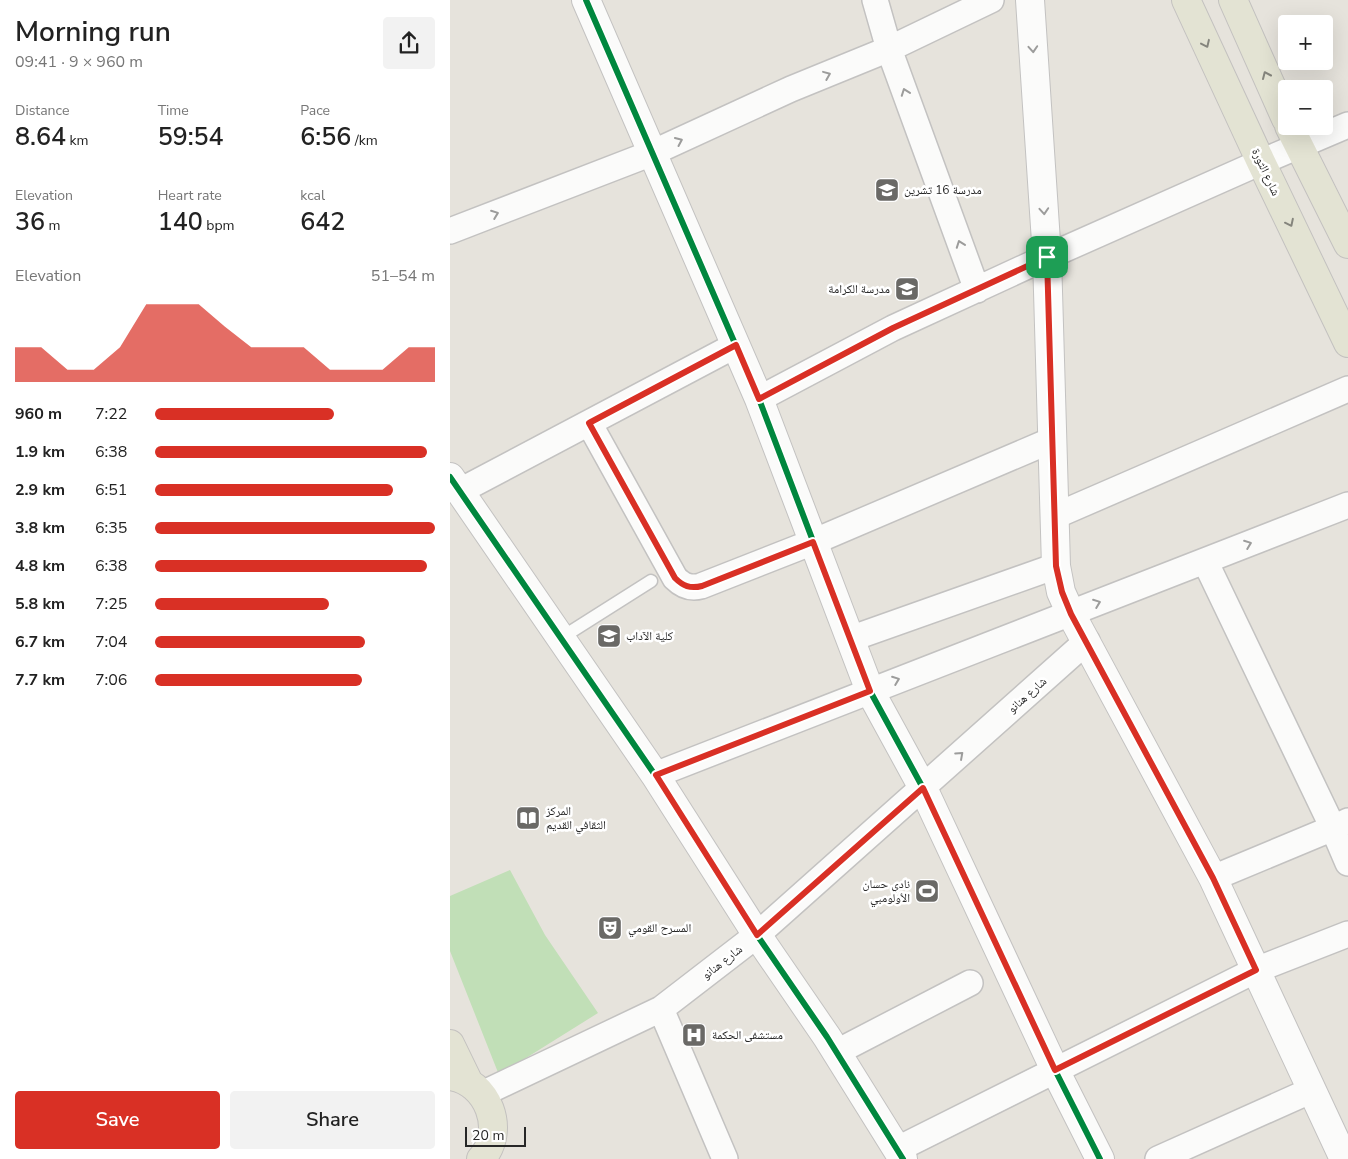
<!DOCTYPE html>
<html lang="en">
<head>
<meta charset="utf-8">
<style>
  body { margin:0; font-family:"Nunito Sans","Noto Naskh Arabic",sans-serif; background:#f2f2f2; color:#222; height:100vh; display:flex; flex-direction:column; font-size:19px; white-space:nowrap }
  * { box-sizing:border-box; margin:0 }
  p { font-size:16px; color:#767676 }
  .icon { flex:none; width:28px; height:28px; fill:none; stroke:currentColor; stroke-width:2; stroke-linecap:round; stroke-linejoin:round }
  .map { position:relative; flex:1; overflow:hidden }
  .side { display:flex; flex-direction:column; background:#fff; width:450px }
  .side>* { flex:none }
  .controls { position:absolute; left:828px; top:15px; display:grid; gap:10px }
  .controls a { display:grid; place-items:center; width:55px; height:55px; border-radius:5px; background:#fff; box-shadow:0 5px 20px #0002; font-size:25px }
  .scale { position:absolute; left:15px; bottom:12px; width:61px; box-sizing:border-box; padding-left:5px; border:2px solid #272727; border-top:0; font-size:14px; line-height:18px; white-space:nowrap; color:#272727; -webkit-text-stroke:4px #fff; paint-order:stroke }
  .pin { position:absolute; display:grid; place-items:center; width:42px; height:42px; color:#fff; margin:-21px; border-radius:10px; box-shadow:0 2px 8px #0006 }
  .round { display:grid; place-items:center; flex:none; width:52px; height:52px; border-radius:5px; background:#f2f2f2 }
  .summary { display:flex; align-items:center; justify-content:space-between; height:85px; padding:0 15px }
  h1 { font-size:28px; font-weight:600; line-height:38px }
  .figures { display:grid; grid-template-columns:repeat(3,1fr); gap:8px; height:85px; padding:5px 15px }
  .figures div { display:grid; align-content:center }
  .figures b { font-size:25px; font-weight:600 }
  .figures small { font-size:14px; font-weight:400 }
  .figures p { font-size:14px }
  .chart { height:140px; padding:10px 15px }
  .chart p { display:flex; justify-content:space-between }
  .chart svg { width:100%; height:90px; margin-top:5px; fill:#d93025; opacity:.7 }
  .action { display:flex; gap:10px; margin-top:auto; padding:10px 15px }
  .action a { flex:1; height:58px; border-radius:5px; background:#d93025; color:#fff; font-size:20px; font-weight:600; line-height:58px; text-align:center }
  .action a+a { background:#f2f2f2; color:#222 }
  ul { padding:0 15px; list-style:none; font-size:16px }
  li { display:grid; grid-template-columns:80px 60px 1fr; align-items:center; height:38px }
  li i { height:12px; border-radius:6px; background:#d93025 }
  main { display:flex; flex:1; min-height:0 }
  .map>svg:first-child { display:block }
  .green { fill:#c1dfb7 }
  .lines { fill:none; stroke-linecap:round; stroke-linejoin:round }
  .service-casing { stroke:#c3c2c1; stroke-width:15 }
  .minor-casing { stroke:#c3c2c1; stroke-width:28 }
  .tertiary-casing { stroke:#c3c2c1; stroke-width:30 }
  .secondary-casing { stroke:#c3c2c1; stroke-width:30 }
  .primary-casing { stroke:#c3c1bf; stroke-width:30 }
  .service { stroke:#fbfbfa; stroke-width:12 }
  .minor { stroke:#fbfbfa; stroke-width:25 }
  .tertiary { stroke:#fbfbfa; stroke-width:28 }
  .secondary { stroke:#fbfbfa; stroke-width:28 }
  .primary { stroke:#e3e3d3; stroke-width:28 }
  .cycleway-casing { stroke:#fff; stroke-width:9 }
  .cycleway { stroke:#00873e; stroke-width:6 }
  .oneway { stroke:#85857d }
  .oneway2 { stroke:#9c9c9b }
  .route-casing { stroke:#fff; stroke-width:10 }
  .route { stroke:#d93025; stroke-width:6 }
  .labels { text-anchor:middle; stroke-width:5; stroke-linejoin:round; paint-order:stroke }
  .street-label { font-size:12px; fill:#272727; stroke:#fff }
  .poi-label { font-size:12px; fill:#272727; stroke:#fff; text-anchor:start }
</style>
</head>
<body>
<main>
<section class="side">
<div class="summary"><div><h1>Morning run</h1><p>09:41 · 9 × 960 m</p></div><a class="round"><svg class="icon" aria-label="share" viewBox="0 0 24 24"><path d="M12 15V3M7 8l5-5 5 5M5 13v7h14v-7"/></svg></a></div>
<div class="figures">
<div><p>Distance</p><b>8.64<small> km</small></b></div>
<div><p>Time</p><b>59:54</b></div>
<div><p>Pace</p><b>6:56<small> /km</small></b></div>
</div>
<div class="figures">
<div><p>Elevation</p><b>36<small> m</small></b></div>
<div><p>Heart rate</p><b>140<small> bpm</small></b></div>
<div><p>kcal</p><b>642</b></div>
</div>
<div class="chart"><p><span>Elevation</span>51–54 m</p>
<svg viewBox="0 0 160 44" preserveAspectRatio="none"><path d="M0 44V27L10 27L20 38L30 38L40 27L50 6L60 6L70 6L80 17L90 27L100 27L110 27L120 38L130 38L140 38L150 27L160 27V44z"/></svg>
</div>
<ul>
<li><b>960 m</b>7:22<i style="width:64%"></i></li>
<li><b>1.9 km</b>6:38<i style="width:97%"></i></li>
<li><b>2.9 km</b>6:51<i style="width:85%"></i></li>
<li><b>3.8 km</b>6:35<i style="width:100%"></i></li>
<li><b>4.8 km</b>6:38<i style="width:97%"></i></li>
<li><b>5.8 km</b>7:25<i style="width:62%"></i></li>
<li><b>6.7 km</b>7:04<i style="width:75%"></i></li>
<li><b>7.7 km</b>7:06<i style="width:74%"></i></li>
</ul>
<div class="action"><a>Save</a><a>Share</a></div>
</section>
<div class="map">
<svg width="898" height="1159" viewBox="0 0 898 1159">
  <rect width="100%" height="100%" fill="#e6e3dc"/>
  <!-- green -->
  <path class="green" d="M60 870 95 935 148 1013 49 1075 0 951V896Z"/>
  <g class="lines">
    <defs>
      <path id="service" d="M111 638 201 581"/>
      <path id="minor" d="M425 0 439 49 527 290
        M0 231 202 153 341 89 439 49 541 0
        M309 399 443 328 597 257 811 162 898 125
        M139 423 225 578C233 586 240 589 251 586L363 542 602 440
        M10 491 286 345
        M605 516 898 389
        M755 561 883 828 898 863
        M400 639 606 566
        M205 775 898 505
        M763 878 883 828 898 821
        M211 1009 275 1159
        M387 1052 520 983
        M32 1094 211 1009 307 935 637 641
        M448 1149 806 970 898 934
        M708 1159 862 1090"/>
      <path id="tertiary" d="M136 0 309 399 420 691 473 788 605 1070 650 1159
        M0 477 205 775 307 935 377 1037 453 1159"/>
      <path id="secondary" d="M580 0 597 257 606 566 611 592 621 614 763 878 894 1159"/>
      <path id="primary" d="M736 0 811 162 898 343
        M783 0 836 119
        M839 126 898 244
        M0 1044 19 1083
        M0 1076C38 1081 57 1131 31 1159"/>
    </defs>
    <!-- service casing -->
    <use href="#service" class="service-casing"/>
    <!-- minor casing -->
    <use href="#minor" class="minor-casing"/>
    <!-- tertiary casing -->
    <use href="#tertiary" class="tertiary-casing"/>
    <!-- secondary casing -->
    <use href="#secondary" class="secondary-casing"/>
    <!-- primary casing -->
    <use href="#primary" class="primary-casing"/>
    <!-- service -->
    <use href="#service" class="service"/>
    <!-- minor -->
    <use href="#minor" class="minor"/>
    <!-- tertiary -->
    <use href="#tertiary" class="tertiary"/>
    <!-- secondary -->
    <use href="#secondary" class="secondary"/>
    <!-- primary -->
    <use href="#primary" class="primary"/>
    <defs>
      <path id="cycleway" d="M136 0 309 399 420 691 473 788 605 1070 650 1159
        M0 477 205 775 307 935 377 1037 453 1159"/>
    </defs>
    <!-- cycleway casing -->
    <use href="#cycleway" class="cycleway-casing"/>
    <!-- cycleway -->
    <use href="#cycleway" class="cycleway"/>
  </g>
  <!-- one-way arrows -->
  <defs><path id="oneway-chevron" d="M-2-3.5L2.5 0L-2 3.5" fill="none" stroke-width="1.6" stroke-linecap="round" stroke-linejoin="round" transform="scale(1.25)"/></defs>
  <g class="oneway">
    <use href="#oneway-chevron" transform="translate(756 44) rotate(65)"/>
    <use href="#oneway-chevron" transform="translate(816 75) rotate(-114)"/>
    <use href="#oneway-chevron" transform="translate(840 223) rotate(64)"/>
  </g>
  <g class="oneway2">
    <use href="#oneway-chevron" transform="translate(583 49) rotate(86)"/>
    <use href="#oneway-chevron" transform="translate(377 75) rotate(-22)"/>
    <use href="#oneway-chevron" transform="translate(455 92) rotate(-110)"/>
    <use href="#oneway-chevron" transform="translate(229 141) rotate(-24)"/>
    <use href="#oneway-chevron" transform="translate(594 211) rotate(86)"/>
    <use href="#oneway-chevron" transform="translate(45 214) rotate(-21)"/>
    <use href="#oneway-chevron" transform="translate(510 244) rotate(-110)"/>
    <use href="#oneway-chevron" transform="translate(798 544) rotate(-21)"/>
    <use href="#oneway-chevron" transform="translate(647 603) rotate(-21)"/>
    <use href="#oneway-chevron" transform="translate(446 680) rotate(-21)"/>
    <use href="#oneway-chevron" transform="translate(510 755) rotate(-42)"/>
  </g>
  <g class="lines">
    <defs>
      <path id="route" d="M597 257 606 566 612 592 621 614 763 878 806 970 605 1070 473 788 307 935 206 775 420 691 363 542 252 586C240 589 233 586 225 578L139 423 286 345 309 399 443 328Z"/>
    </defs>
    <!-- route casing -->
    <use href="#route" class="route-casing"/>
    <!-- route -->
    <use href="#route" class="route"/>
  </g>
  <!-- icons -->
  <defs>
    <symbol id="school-square" viewBox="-11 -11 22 22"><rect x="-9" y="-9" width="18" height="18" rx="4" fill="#6a6966" stroke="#fff"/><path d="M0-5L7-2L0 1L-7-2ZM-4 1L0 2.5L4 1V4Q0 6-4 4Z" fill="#fff"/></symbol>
    <symbol id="library-square" viewBox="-11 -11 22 22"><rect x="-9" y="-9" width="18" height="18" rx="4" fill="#6a6966" stroke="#fff"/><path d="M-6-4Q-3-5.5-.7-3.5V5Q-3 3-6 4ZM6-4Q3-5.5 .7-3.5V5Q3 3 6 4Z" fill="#fff"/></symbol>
    <symbol id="stadium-square" viewBox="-11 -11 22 22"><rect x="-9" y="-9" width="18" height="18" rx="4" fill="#6a6966" stroke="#fff"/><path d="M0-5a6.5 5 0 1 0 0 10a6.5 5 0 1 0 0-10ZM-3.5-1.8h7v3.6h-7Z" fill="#fff"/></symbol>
    <symbol id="theatre-square" viewBox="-11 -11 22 22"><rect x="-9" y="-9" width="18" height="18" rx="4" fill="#6a6966" stroke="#fff"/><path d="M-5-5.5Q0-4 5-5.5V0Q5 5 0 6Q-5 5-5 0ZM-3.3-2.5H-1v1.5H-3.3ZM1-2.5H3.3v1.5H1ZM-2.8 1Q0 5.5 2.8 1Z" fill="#fff"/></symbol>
    <symbol id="hospital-square" viewBox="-11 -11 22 22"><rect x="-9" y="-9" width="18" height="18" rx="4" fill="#6a6966" stroke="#fff"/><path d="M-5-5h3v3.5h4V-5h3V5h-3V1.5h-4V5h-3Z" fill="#fff"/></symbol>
  </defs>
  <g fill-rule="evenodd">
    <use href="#school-square" x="423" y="176" width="28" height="28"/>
    <use href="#school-square" x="443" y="275" width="28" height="28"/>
    <use href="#school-square" x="145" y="622" width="28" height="28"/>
    <use href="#library-square" x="64" y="804" width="28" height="28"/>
    <use href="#stadium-square" x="463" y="877" width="28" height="28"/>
    <use href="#theatre-square" x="146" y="914" width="28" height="28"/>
    <use href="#hospital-square" x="230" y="1021" width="28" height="28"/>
  </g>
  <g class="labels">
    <!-- street labels -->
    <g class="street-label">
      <text transform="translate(816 172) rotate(65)" y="4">شارع الثورة</text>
      <text transform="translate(577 695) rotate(-42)" y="4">شارع هنانو</text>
      <text transform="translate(272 962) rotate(-38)" y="4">شارع هنانو</text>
    </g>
    <!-- poi labels -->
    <g class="poi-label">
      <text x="454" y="194">مدرسة 16 تشرين</text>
      <text x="440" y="293" text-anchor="end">مدرسة الكرامة</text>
      <text x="176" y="640">كلية الآداب</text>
      <text x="96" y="815">المركز<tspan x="96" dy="14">الثقافي القديم</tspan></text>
      <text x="460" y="888" text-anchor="end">نادي حسان<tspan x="460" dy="14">الأولومبي</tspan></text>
      <text x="178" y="932">المسرح القومي</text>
      <text x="262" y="1039">مستشفى الحكمة</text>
    </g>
  </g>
</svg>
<div class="controls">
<a>+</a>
<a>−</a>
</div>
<div class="scale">20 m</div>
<div class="pin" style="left:597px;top:257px;background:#1e9e55"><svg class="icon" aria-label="arrive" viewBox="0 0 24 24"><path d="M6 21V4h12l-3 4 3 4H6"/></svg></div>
</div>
</main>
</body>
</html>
